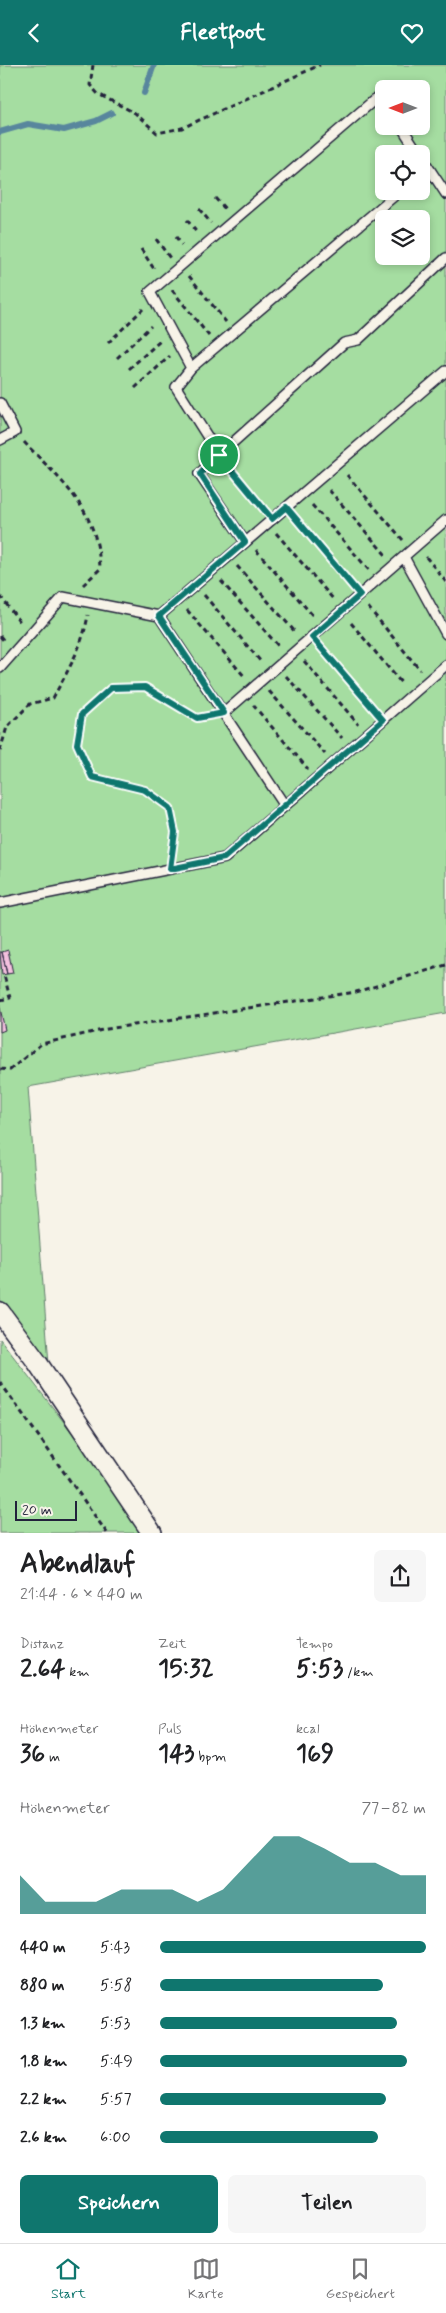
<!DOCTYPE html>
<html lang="de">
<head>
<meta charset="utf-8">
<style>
  body { margin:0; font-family:Mynerve,sans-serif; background:#f6f6f6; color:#202124; height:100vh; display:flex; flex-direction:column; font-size:19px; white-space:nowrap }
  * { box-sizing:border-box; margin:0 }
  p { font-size:16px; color:#757577 }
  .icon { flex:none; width:28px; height:28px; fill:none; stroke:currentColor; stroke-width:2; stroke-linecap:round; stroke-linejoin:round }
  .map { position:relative; height:1468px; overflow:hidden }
  .drawer { display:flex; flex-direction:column; background:#fff; flex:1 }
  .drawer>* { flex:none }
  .needle { width:32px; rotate:270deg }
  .controls { position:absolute; left:375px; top:15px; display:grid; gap:10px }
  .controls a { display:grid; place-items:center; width:55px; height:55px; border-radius:8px; background:#fff; box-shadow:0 2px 8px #0003; font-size:25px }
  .scale { position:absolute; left:15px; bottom:12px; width:62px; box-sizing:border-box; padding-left:5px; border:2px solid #22223b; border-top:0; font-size:14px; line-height:18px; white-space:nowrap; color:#22223b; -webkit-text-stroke:4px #f7f3e8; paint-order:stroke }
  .pin { position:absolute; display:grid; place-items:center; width:42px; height:42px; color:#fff; margin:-21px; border:2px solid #fff; border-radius:50%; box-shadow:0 1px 5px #0007 }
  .round { display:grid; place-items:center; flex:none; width:52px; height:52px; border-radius:8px; background:#f6f6f6 }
  .summary { display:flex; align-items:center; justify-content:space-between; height:85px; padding:0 20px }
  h1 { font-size:28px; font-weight:700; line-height:38px }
  .metrics { display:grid; grid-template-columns:repeat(3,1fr); gap:8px; height:85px; padding:5px 20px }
  .metrics div { display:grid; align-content:center }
  .metrics b { font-size:25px; font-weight:700 }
  .metrics small { font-size:14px; font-weight:400 }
  .metrics p { font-size:14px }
  .chart { height:140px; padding:10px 20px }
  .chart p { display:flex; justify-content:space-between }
  .chart svg { width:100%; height:90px; margin-top:5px; fill:#0f766e; opacity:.7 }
  .button { display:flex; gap:10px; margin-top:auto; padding:10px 20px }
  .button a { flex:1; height:58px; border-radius:8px; background:#0f766e; color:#fff; font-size:20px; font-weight:700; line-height:58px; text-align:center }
  .button a+a { background:#f6f6f6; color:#202124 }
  ul { padding:0 20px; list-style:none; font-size:16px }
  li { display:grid; grid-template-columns:80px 60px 1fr; align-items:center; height:38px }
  li i { height:12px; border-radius:6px; background:#0f766e }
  header { display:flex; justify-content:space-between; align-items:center; height:65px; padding:0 20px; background:#0f766e; color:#fff; font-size:22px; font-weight:700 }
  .tabs { display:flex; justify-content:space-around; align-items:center; height:70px; border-top:1px solid #e0e0e0; background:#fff; font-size:14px; color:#757577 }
  .tabs a { display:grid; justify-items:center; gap:2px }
  .tabs .selected { color:#0f766e }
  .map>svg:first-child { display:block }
  .green { fill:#a5dda1; stroke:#64806e; fill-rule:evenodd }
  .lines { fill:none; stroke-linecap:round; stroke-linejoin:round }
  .stream { stroke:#59869d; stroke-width:6 }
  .building { fill:#f3c0de; stroke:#22223b }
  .service-casing { stroke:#22223b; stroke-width:12 }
  .minor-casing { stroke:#22223b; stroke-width:22 }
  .path { stroke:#22223b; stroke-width:3; stroke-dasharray:5 4; stroke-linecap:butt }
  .service { stroke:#f7f3e8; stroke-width:9 }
  .minor { stroke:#f7f3e8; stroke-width:19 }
  .route-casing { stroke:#fff; stroke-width:10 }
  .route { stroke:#0f766e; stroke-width:6 }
</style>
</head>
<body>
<header><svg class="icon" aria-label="back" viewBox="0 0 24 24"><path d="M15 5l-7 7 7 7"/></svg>Fleetfoot<svg class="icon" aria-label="heart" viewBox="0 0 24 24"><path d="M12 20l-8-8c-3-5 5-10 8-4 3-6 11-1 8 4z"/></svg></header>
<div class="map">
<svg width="446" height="1468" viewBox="0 0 446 1468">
  <rect width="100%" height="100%" fill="#f7f3e8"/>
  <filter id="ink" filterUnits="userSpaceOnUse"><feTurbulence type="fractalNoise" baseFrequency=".02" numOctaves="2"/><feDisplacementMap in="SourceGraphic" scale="10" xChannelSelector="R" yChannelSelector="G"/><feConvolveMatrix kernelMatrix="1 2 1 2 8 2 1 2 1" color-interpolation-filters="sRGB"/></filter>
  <g filter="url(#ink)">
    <!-- green -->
    <path class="green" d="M0 0H446V948L28 1022 49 1299 0 1234ZM384 24H421V61H384ZM384 89H421V126H384ZM384 154H421V191H384Z
      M0 1274 143 1460 148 1468H0Z"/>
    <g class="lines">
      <!-- stream -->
      <path class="stream" d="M144 28 154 0
        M0 67 28 59 64 65 96 56 112 48"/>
    </g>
    <!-- building -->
    <path class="building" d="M8 885 13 908 7 909 2 887Z
      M0 887H2L7 909 2 910Z
      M0 943 5 965 0 967Z"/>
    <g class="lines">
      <defs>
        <path id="service" d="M401 61 419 89
          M421 91 446 129
          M191 303 150 227 380 30 384 35
          M0 338 15 367 0 375
          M219 390 344 278 358 275 446 193
          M245 477 199 409 219 390 176 322 191 303 400 126
          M404 492 446 569
          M159 551 285 741
          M0 603 63 532 159 551 446 306
          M224 648 446 455
          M0 838 225 793 446 600"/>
        <path id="minor" d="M0 1247 37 1297 152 1468"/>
      </defs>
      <!-- service casing -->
      <use href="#service" class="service-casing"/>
      <!-- minor casing -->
      <use href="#minor" class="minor-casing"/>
      <!-- path -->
      <path class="path" d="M93 0 90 20 98 29 135 48 157 68 182 63 320 0
        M215 133 226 145
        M199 144 211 158
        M187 155 198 169
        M176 172 182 180
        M156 174 170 193
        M141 184 154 204
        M189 211 226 257
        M172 225 209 271
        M108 278 143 244
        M117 293 151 261
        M129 304 160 276
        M135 323 170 291
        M24 377C62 417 98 444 100 504L83 520
        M227 401 263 444
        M347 410 403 475
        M329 425 386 490
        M312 440 369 505
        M294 452 352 520
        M276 468 334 535
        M256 485 314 552
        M426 492 446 517
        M237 501 296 568
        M221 516 280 583
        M204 530 262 598
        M0 531 21 558
        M368 542 420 605
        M187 545 245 612
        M351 558 403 620
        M0 571 4 576
        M320 581 374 645
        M304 596 358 659
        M286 611 342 673
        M269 626 325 689
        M253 640 308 704
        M0 686 7 662 30 639 53 633C67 607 83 581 88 550
        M172 789 175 767 170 743 145 725 92 712 77 679 82 649 111 623 145 622 197 653 209 651
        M0 935 10 933 4 910
        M0 1004 10 1005 41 979 107 964 356 927 446 900
        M0 1317 107 1468"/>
      <!-- service -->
      <use href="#service" class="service"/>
      <!-- minor -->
      <use href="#minor" class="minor"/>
    </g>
  </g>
  <g class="lines" filter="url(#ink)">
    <defs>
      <path id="route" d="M219 390 272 454 286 442 360 530 312 572 383 655 224 793 170 804 175 767 170 743 145 725 92 712 77 679 82 649 111 623 145 622 197 653 224 648 159 551 245 477 200 409Z"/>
    </defs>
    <!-- route casing -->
    <use href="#route" class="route-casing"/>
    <!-- route -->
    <use href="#route" class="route"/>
  </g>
</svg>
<div class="controls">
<a><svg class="needle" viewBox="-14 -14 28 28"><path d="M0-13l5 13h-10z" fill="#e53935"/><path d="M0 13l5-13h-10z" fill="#757577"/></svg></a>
<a><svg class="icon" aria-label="locate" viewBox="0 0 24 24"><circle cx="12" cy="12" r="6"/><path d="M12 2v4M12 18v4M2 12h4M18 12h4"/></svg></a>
<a><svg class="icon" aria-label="layers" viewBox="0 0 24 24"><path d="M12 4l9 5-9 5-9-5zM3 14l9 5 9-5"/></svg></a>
</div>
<div class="scale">20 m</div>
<div class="pin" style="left:219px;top:390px;background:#1e9e55"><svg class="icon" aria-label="arrive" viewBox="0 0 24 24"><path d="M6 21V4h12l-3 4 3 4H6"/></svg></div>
</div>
<section class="drawer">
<div class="summary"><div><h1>Abendlauf</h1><p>21:44 · 6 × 440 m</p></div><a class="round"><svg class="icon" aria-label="share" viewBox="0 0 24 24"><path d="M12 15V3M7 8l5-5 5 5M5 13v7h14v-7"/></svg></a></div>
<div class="metrics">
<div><p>Distanz</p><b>2.64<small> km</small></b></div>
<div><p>Zeit</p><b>15:32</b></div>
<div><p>Tempo</p><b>5:53<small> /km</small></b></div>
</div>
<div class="metrics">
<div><p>Höhenmeter</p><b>36<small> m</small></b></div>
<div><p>Puls</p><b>143<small> bpm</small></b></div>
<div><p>kcal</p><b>169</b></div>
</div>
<div class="chart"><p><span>Höhenmeter</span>77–82 m</p>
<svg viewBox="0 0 160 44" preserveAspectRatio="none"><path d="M0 44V25L10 38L20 38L30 38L40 32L50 32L60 32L70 38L80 32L90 19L100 6L110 6L120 12L130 19L140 19L150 25L160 25V44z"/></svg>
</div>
<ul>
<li><b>440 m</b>5:43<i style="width:100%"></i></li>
<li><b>880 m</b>5:58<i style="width:84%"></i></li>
<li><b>1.3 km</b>5:53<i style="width:89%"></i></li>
<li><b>1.8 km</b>5:49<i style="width:93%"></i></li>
<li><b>2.2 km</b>5:57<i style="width:85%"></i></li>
<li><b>2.6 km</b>6:00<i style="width:82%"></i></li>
</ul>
<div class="button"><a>Speichern</a><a>Teilen</a></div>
</section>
<nav class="tabs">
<a class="selected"><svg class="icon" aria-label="home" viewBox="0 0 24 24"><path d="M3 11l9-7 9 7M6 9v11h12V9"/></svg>Start</a>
<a><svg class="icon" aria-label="map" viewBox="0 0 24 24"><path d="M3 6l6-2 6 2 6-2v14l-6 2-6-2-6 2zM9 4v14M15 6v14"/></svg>Karte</a>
<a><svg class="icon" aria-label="saved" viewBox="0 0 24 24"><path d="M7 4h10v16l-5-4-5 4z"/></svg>Gespeichert</a>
</nav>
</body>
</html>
